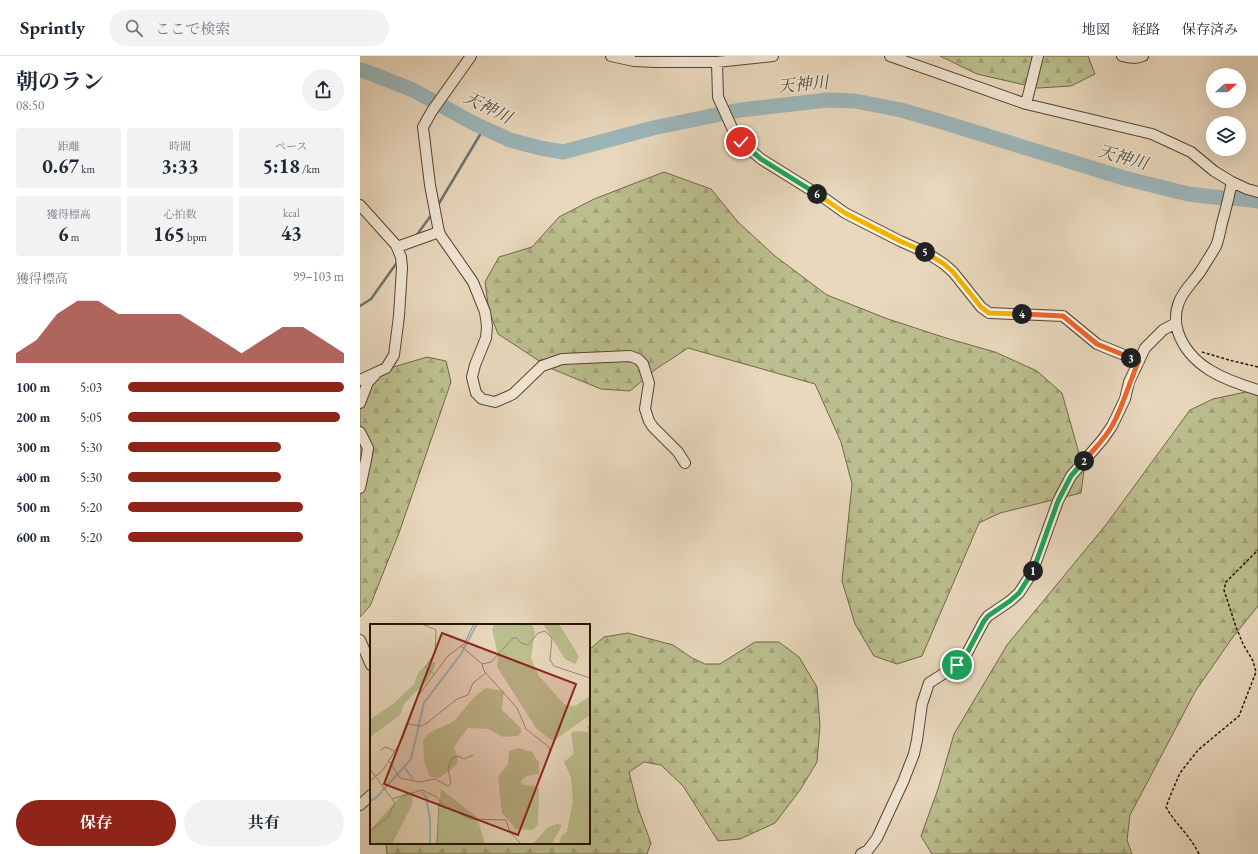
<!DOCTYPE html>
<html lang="ja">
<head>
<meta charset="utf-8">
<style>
  body { margin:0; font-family:"EB Garamond","Noto Serif JP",serif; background:#f2f2f3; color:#1f2937; height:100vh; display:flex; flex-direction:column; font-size:15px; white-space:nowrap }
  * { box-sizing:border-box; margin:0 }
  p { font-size:13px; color:#747a83 }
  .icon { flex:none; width:22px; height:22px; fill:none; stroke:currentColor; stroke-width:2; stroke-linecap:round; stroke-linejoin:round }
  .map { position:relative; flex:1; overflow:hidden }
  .panel { display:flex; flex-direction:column; background:#fff; width:360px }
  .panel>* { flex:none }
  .needle { width:26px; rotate:69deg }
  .controls { position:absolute; left:846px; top:12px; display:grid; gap:8px }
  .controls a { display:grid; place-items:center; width:40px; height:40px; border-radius:50%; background:#fff; box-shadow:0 4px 16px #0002; font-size:20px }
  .pin { position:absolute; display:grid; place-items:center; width:34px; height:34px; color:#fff; margin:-17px; border:2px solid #fff; border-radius:50%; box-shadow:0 1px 4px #0007 }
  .km { position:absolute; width:20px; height:20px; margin:-10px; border-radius:50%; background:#222; color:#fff; font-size:11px; line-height:20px; text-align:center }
  .round { display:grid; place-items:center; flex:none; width:42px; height:42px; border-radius:21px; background:#f2f2f3 }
  .overview { display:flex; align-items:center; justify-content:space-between; height:68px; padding:0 16px }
  h1 { font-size:22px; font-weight:700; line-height:30px }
  .figures { display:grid; grid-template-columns:repeat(3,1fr); gap:6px; height:68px; padding:4px 16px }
  .figures div { display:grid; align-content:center; border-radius:4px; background:#f2f2f3; text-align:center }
  .figures b { font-size:20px; font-weight:700 }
  .figures small { font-size:11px; font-weight:400 }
  .figures p { font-size:11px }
  .chart { height:112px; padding:8px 16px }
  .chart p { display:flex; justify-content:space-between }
  .chart svg { width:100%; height:72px; margin-top:4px; fill:#8f2418; opacity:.7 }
  .button { display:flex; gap:8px; margin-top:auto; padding:8px 16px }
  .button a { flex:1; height:46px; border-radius:24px; background:#8f2418; color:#fff; font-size:16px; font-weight:700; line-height:46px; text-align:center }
  .button a+a { background:#f2f2f3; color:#1f2937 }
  ul { padding:0 16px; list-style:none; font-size:13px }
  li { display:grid; grid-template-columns:64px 48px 1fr; align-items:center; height:30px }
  li i { height:10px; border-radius:5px; background:#8f2418 }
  header { display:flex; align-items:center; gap:24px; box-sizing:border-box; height:56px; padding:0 20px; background:#fff; border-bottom:1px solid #e0e1e3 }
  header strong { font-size:19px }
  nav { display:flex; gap:22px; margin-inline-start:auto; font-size:14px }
  .search { width:280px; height:36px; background:#f2f2f3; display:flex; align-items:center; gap:10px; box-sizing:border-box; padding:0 14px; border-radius:22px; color:#747a83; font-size:15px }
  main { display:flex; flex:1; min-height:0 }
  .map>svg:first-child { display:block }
  .forest { fill:url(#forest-firs); stroke:#716848 }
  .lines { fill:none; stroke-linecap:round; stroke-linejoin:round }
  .stream { stroke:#6d7571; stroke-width:2.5 }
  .river { stroke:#9cb7bb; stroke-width:15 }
  .minor-casing { stroke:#584431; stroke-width:12 }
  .path { stroke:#271302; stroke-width:1.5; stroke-dasharray:3 2; stroke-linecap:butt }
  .minor { stroke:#f1e6d4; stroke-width:10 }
  .split-1-casing { stroke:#fff; stroke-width:8 }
  .split-2-casing { stroke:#fff; stroke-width:8 }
  .split-3-casing { stroke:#fff; stroke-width:8 }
  .split-4-casing { stroke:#fff; stroke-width:8 }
  .split-5-casing { stroke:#fff; stroke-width:8 }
  .split-6-casing { stroke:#fff; stroke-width:8 }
  .split-7-casing { stroke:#fff; stroke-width:8 }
  .split-1 { stroke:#22a559; stroke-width:5 }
  .split-2 { stroke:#22a559; stroke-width:5 }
  .split-3 { stroke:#f0652b; stroke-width:5 }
  .split-4 { stroke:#f0652b; stroke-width:5 }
  .split-5 { stroke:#f5b400; stroke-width:5 }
  .split-6 { stroke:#f5b400; stroke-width:5 }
  .split-7 { stroke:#22a559; stroke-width:5 }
  .labels { text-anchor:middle; stroke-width:3; stroke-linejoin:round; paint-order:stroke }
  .water-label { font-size:17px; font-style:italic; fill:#504c43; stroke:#f1e6d4 }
  .inset-river { fill:none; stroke:#9cb7bb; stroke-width:2 }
  .inset-road { fill:none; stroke:#9b8972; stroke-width:1 }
  .view { fill:#8f2418; fill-opacity:0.15; stroke:#8f2418; stroke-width:2 }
  .inset-edge { fill:none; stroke:#271302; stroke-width:2 }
</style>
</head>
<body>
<header>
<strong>Sprintly</strong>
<div class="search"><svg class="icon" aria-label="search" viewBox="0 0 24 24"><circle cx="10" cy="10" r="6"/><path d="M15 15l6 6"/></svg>ここで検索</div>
<nav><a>地図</a><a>経路</a><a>保存済み</a></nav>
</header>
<main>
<section class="panel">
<div class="overview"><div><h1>朝のラン</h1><p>08:50</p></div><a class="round"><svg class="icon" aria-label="share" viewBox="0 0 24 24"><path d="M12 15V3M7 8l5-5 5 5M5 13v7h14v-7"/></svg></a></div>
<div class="figures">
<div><p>距離</p><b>0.67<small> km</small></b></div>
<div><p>時間</p><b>3:33</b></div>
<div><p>ペース</p><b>5:18<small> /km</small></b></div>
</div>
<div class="figures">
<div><p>獲得標高</p><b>6<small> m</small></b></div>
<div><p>心拍数</p><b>165<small> bpm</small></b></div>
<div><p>kcal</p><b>43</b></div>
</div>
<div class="chart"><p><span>獲得標高</span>99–103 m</p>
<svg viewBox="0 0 160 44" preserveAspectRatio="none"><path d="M0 44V38L10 30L20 14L30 6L40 6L50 14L60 14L70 14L80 14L90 22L100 30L110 38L120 30L130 22L140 22L150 30L160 38V44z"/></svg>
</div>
<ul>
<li><b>100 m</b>5:03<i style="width:100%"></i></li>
<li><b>200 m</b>5:05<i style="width:98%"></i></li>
<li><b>300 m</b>5:30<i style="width:71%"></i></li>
<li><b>400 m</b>5:30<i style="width:71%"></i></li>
<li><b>500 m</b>5:20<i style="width:81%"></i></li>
<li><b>600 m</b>5:20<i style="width:81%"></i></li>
</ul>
<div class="button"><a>保存</a><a>共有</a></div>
</section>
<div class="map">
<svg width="898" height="798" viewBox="0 0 898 798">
  <defs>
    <pattern id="forest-firs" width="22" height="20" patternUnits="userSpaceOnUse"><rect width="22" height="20" fill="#bbbe8e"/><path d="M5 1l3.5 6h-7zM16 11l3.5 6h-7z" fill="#a1a279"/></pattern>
  </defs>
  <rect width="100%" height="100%" fill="#e9d8bd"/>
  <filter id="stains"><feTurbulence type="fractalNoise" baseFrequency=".005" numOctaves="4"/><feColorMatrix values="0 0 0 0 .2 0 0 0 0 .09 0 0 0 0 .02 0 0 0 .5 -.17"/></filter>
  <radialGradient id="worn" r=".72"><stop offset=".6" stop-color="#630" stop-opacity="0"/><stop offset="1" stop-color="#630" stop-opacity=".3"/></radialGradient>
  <!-- forest -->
  <path class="forest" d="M580 0H728L735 18 711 30 678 32 617 18Z
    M304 116 351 133 378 166 415 200 467 239 528 263 586 282 635 296 677 315 702 337 724 415 721 437 640 457 619 467 562 600 537 608 514 600 495 568 482 525 492 428 481 386 455 328 328 292 296 313 270 335 241 333 190 312 138 278 129 255 125 226 139 201 172 191 199 161 234 143Z
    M67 301 86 305 91 326 39 477 10 550 0 561V321Z
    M898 331V550L873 581 836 634 770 759 767 784 772 798H572L561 780 578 733 594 678 647 589 745 470 830 354 853 343 890 335Z
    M268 577 313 589 332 602 345 608H360L395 586H419L439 601 457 631 460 670 457 706 440 734 415 767 380 783 358 785 323 730 301 709 284 706 269 716 278 752 291 787 287 798H27L26 787H229V594L244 581Z"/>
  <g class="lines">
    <!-- stream -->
    <path class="stream" d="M78 149 124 72
      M56 180 72 158
      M0 250 11 243 38 205"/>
    <!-- river -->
    <path class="river" d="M0 14 10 17 53 34 113 67 150 84 180 92 203 96 293 72 380 54 468 44 495 45 541 54 579 65 764 122 828 138 871 143 875 142 898 145"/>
    <defs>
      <path id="minor" d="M111 0 72 55 63 71 70 129 79 176 81 180 113 226 125 256 127 270 126 282 115 309 112 321 116 337 122 343 135 346 149 340 153 338 182 310 202 303 270 300 278 303 283 308 289 327 285 353 289 365 293 371 318 396 325 407
        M251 0 274 5 295 6H357L413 0
        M530 0 666 48 792 78 831 96 854 115 872 126 887 133 898 136
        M762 0C770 2 775 3 783 0
        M357 6 358 41 373 74 381 86 401 103 467 144 485 157 540 185 567 197 584 208 593 216 621 251 629 257 703 260 737 288 779 305
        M666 48 678 0
        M872 126C869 140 866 153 862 167 860 175 859 183 856 190 851 199 845 208 840 216 833 226 823 235 819 246 815 256 815 266 818 276 830 311 865 324 898 334
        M0 149 36 189 41 201 42 212 39 260 34 299 26 312 0 324
        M37 191 79 176
        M0 347 8 326 15 319
        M0 376 8 392 6 404 0 432
        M0 584 11 609
        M0 749 11 739
        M501 798 508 794 517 782 543 726 554 698 557 684 562 648 569 627 597 609 606 599 624 565 628 560 650 545 659 537 672 517 698 445 711 420 743 383 752 370 765 343 769 326 785 292 803 274 816 267"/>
    </defs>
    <!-- minor casing -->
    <use href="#minor" class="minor-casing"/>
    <!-- path -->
    <path class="path" d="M842 296 869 304 898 311
      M839 798C830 779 816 769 806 751L811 738 820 717 838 694 879 660 896 616 893 605 883 588 876 571 864 534 866 526 898 494"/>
    <!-- minor -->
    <use href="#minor" class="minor"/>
  </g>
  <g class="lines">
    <defs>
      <path id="split-1" d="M597 609 606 599 624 565 628 560 650 545 659 537 673 515"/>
      <path id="split-2" d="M673 515 698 445 711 420 724 405"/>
      <path id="split-3" d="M724 405C734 393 746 382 753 368 764 348 769 326 779 305L771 302"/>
      <path id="split-4" d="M662 258 703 260 737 288 771 302"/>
      <path id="split-5" d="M565 196 584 208 593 216 621 251 629 257 662 258"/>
      <path id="split-6" d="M457 138 485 157 540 185 565 196"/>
      <path id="split-7" d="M381 86 401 103 457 138"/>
    </defs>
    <!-- split-1 casing -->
    <use href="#split-1" class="split-1-casing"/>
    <!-- split-2 casing -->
    <use href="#split-2" class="split-2-casing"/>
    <!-- split-3 casing -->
    <use href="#split-3" class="split-3-casing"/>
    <!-- split-4 casing -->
    <use href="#split-4" class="split-4-casing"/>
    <!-- split-5 casing -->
    <use href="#split-5" class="split-5-casing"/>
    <!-- split-6 casing -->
    <use href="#split-6" class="split-6-casing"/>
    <!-- split-7 casing -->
    <use href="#split-7" class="split-7-casing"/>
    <!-- split-1 -->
    <use href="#split-1" class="split-1"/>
    <!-- split-2 -->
    <use href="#split-2" class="split-2"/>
    <!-- split-3 -->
    <use href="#split-3" class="split-3"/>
    <!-- split-4 -->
    <use href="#split-4" class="split-4"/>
    <!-- split-5 -->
    <use href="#split-5" class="split-5"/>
    <!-- split-6 -->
    <use href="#split-6" class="split-6"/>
    <!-- split-7 -->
    <use href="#split-7" class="split-7"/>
  </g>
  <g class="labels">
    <!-- water labels -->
    <g class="water-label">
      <text transform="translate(443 28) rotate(-5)" y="6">天神川</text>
      <text transform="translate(128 51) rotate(27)" y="6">天神川</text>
      <text transform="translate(763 101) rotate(16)" y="6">天神川</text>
    </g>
  </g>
  <!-- overview -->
  <g transform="translate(10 568)">
    <rect width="220" height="220" fill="#e9d8bd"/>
    <path d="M220 101V220H189L191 212 197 208 203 177 201 154 194 138 204 130 201 109 205 107 219 108 217 102Z" fill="#bbbe8e"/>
    <path d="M124 0H162L165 8 161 34 168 51 195 81 205 82 220 72V91L186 115 181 116 166 104 127 43 128 32 122 5ZM173 0H189L207 29 209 33 205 40 195 35ZM59 38H65V42L57 57 34 80 30 91 0 113 1 95 23 80 44 60 48 49ZM116 64 134 67 132 86 151 104V109L148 112 133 113 118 105 98 104 84 123 88 136 86 141 70 154 60 153 54 137 53 116 59 109 84 97 105 72ZM149 124 162 128 169 139V150L157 152 151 157 152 161 165 162 169 165 168 200 163 206 146 205 132 189 128 152 138 141 139 127ZM71 165 107 193 115 220H66ZM43 168 42 181 22 220H0V206L33 170ZM187 200 192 201 182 220H163L178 203Z" fill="#bbbe8e"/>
    <path class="inset-river" d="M34 143 43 155M52 168 56 173 60 195V220M0 177 6 174 41 135 54 79 91 30 107 0"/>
    <path class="inset-road" d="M52 0 66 6 65 29 55 43 65 51M91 22 112 40 114 47 147 84 156 105 179 123 180 130M112 40 121 38 143 14H147L151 19 158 21 168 9 175 7 182 14 180 36 184 42 220 54M38 100 51 102 57 99 87 75 98 71 103 59 116 49M10 126 16 123 24 127M19 137 30 154 49 158 65 155 78 162 81 159 78 145 82 134 88 132 94 135 103 131M0 145 25 179 17 194 0 207M0 157 13 146 33 114 48 72 78 32 94 20 104 0M22 175 52 166 67 173 75 184H80L99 195 136 196 140 208 151 220M67 220 69 178"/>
    <path class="view" d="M72 9 206 60 148 211 14 160Z"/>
    <rect width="220" height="220" class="inset-edge"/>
  </g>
  <rect width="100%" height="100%" filter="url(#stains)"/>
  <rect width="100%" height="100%" fill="url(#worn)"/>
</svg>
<div class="controls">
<a><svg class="needle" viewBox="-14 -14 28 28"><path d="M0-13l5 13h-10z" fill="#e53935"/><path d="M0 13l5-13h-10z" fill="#747a83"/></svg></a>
<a><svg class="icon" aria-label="layers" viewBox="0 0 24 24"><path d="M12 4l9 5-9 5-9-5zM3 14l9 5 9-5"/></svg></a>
</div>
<div class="pin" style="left:597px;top:609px;background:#1e9e55"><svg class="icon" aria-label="arrive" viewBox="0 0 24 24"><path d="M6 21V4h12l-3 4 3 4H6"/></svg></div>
<div class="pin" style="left:381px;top:86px;background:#d93025"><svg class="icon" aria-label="check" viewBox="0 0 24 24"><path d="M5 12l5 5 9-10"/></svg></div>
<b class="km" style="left:673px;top:515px">1</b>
<b class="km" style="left:724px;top:405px">2</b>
<b class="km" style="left:771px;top:302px">3</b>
<b class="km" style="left:662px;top:258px">4</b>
<b class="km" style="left:565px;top:196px">5</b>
<b class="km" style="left:457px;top:138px">6</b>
</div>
</main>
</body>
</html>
